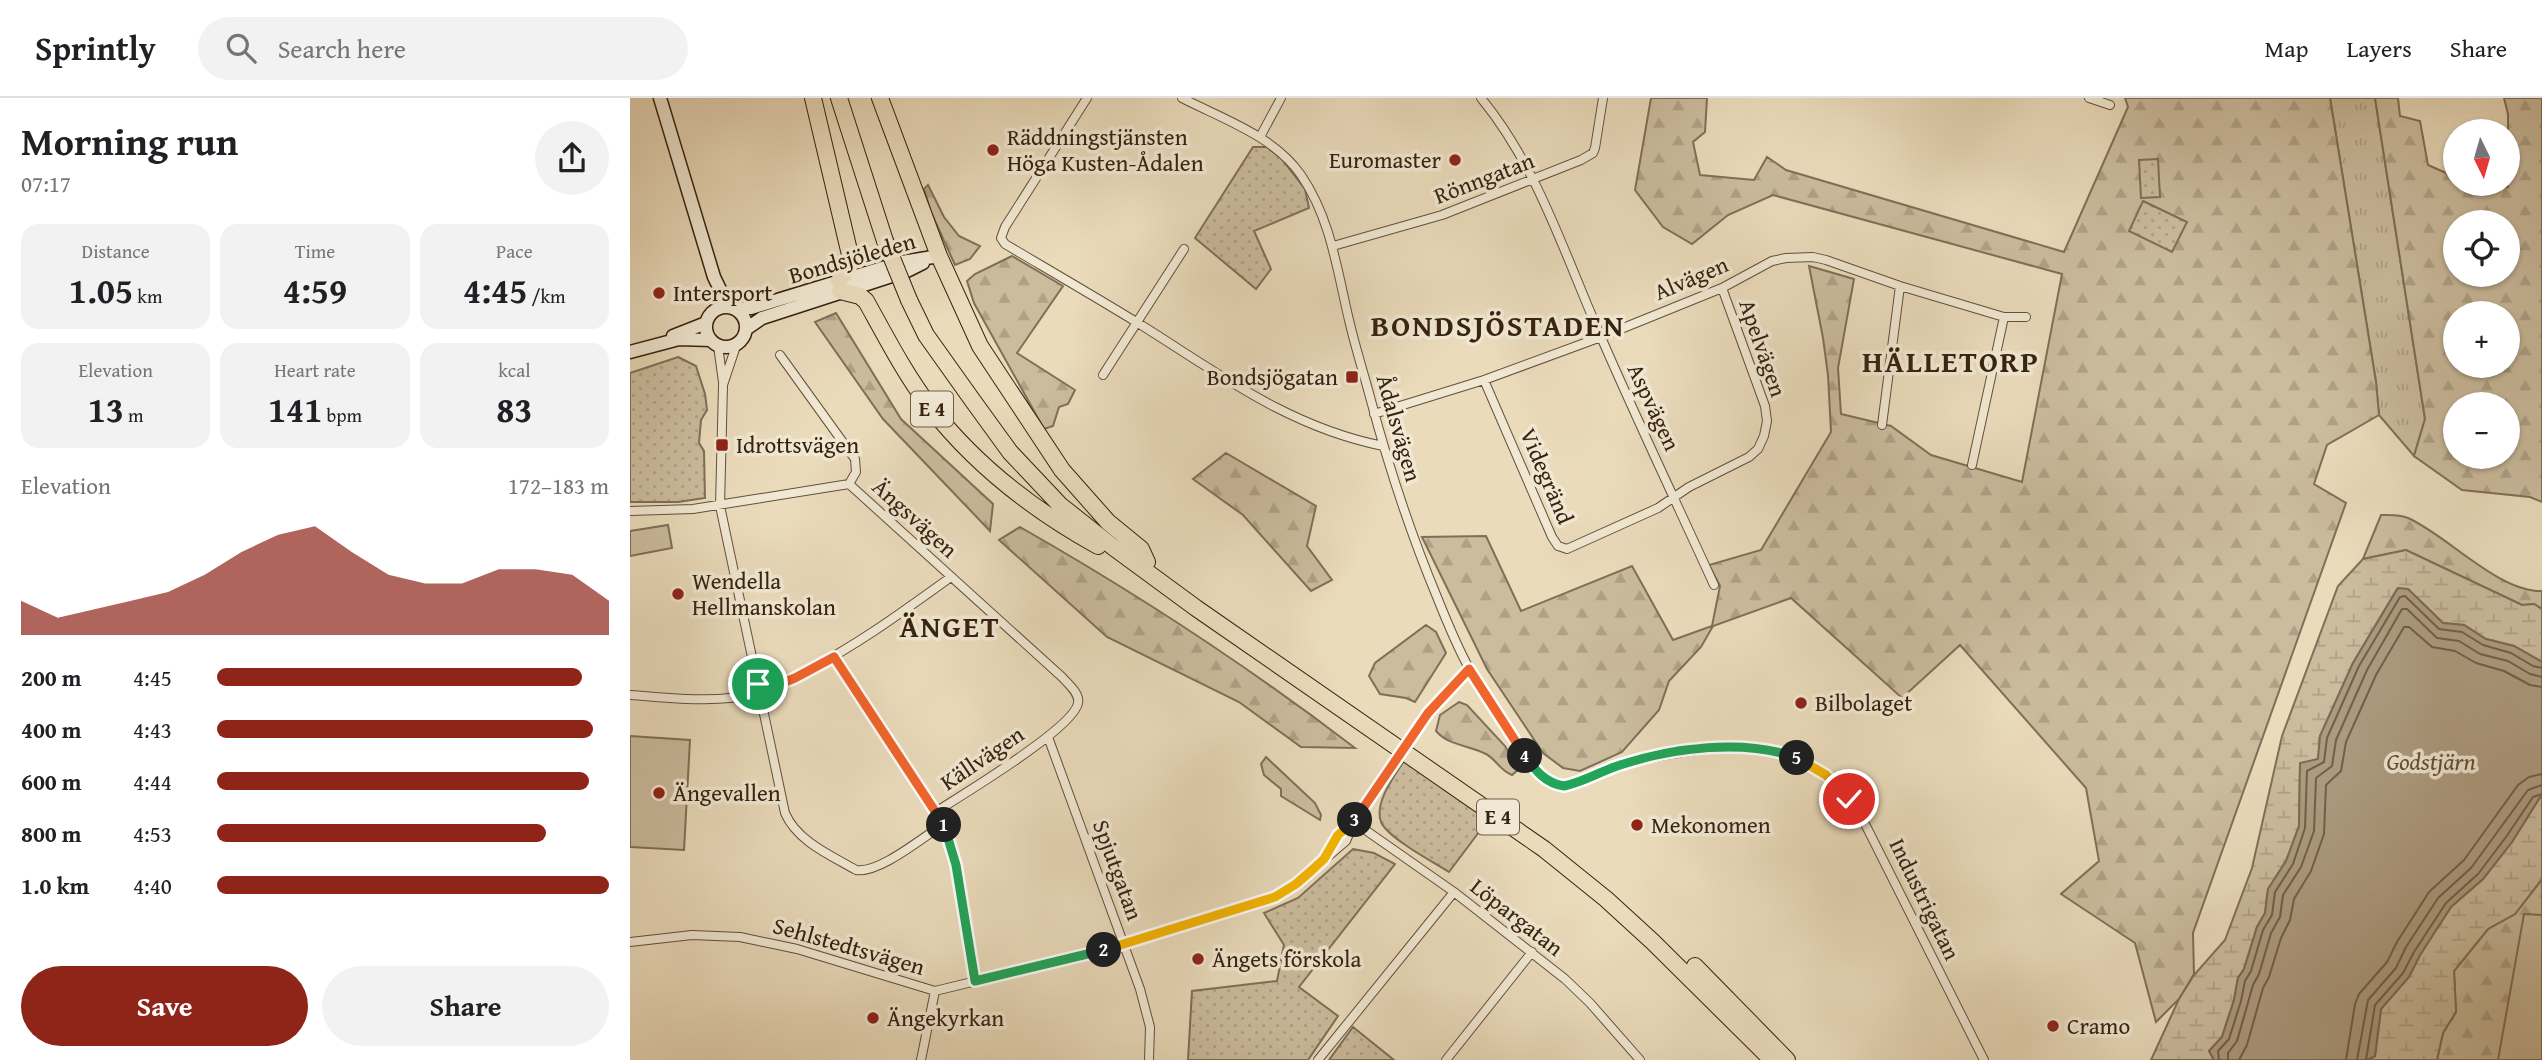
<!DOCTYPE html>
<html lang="en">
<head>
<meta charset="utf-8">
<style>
  body { margin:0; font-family:"Gentium Book Plus",serif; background:#f2f2f2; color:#202124; height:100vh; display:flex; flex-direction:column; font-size:26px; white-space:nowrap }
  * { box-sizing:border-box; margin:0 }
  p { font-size:23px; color:#757577 }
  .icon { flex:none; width:38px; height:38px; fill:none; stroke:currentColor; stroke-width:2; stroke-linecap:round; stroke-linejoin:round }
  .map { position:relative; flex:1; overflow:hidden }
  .drawer { display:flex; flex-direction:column; background:#fff; width:630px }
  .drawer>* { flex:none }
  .needle { width:46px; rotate:175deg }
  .controls { position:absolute; left:1813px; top:21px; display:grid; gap:14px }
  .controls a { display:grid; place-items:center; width:77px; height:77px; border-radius:50%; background:#fff; box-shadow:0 2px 5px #0004; font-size:35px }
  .pin { position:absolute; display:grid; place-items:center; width:60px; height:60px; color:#fff; margin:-30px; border:4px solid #fff; border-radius:50%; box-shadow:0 2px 7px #0007 }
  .km { position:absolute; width:35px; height:35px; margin:-18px; border-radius:50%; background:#222; color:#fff; font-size:19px; line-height:35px; text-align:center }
  .round { display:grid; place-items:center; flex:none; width:74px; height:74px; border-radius:37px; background:#f2f2f2 }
  .overview { display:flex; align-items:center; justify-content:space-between; height:119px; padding:0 21px }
  h1 { font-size:38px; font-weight:700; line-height:52px }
  .stats { display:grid; grid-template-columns:repeat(3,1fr); gap:10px; height:119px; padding:7px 21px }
  .stats div { display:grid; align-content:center; border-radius:18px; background:#f2f2f2; text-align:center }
  .stats b { font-size:35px; font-weight:700 }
  .stats small { font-size:19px; font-weight:400 }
  .stats p { font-size:19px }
  .chart { height:196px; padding:14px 21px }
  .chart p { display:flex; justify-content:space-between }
  .chart svg { width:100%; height:126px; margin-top:7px; fill:#8f2418; opacity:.7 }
  .action { display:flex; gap:14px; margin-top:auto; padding:14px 21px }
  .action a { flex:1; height:80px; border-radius:42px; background:#8f2418; color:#fff; font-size:28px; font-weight:700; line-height:80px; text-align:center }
  .action a+a { background:#f2f2f2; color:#202124 }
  ul { padding:0 21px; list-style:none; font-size:23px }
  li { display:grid; grid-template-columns:112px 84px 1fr; align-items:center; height:52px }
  li i { height:18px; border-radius:9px; background:#8f2418 }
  header { display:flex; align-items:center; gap:42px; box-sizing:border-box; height:98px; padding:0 35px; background:#fff; border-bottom:2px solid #e0e0e0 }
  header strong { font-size:33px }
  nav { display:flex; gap:38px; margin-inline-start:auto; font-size:24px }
  .search { width:490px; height:63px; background:#f2f2f2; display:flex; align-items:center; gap:18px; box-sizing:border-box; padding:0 24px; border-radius:38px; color:#757577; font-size:26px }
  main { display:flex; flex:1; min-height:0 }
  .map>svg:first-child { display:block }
  .grass { fill:url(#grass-tufts); stroke:#806f57; stroke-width:2 }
  .forest { fill:url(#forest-firs); stroke:#806f57; stroke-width:2; fill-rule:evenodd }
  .wetland { fill:url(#wetland-marsh); stroke:#806f57; stroke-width:2 }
  .park { fill:url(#park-dots); stroke:#806f57; stroke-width:2 }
  .garden { fill:#cbbc9e; stroke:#806f57; stroke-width:2 }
  .water { fill:#ad9c81; stroke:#7d6b54; stroke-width:2 }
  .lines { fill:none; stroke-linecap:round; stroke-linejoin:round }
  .shore { stroke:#725f48; stroke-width:2 }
  .street-casing { stroke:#63503b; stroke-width:10 }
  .secondary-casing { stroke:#362210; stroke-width:15 }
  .highway-casing { stroke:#362210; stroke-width:18 }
  .street { stroke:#f1e8d3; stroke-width:8 }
  .secondary { stroke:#f1e8d3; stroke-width:12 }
  .highway { stroke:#eadbbb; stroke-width:16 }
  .street-bridge-casing { stroke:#63503b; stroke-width:10; stroke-linecap:butt }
  .highway-bridge-casing { stroke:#362210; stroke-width:18; stroke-linecap:butt }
  .street-bridge { stroke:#f1e8d3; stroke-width:8 }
  .highway-bridge { stroke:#eadbbb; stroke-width:16 }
  .split-1-casing { stroke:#fff; stroke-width:14 }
  .split-2-casing { stroke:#fff; stroke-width:14 }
  .split-3-casing { stroke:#fff; stroke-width:14 }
  .split-4-casing { stroke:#fff; stroke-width:14 }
  .split-5-casing { stroke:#fff; stroke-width:14 }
  .split-6-casing { stroke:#fff; stroke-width:14 }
  .split-1 { stroke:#f0652b; stroke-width:9 }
  .split-2 { stroke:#22a559; stroke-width:9 }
  .split-3 { stroke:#f5b400; stroke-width:9 }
  .split-4 { stroke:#f0652b; stroke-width:9 }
  .split-5 { stroke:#22a559; stroke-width:9 }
  .split-6 { stroke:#f5b400; stroke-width:9 }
  .poi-dot { fill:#8f2418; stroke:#f1e8d3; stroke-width:2.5 }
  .labels { text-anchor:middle; stroke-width:7; stroke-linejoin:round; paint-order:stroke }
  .shield { fill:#f1e8d3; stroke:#6e5d4a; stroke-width:2 }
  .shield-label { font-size:21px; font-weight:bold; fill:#362210 }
  .poi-label { font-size:23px; fill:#362210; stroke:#f1e8d3; text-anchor:start }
  .street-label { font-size:23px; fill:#362210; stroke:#f1e8d3 }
  .water-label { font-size:24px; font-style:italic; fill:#604d38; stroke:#f1e8d3 }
  .district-label { font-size:30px; font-weight:bold; letter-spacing:2px; fill:#362210; stroke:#f1e8d3 }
</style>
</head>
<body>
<header>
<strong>Sprintly</strong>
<div class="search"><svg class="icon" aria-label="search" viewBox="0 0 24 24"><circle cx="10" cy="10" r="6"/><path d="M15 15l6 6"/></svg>Search here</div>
<nav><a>Map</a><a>Layers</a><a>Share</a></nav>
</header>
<main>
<section class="drawer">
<div class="overview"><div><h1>Morning run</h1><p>07:17</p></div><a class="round"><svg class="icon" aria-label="share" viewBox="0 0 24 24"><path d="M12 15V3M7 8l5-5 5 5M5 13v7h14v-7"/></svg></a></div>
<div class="stats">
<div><p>Distance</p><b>1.05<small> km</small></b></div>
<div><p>Time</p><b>4:59</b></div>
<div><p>Pace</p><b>4:45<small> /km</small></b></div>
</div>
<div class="stats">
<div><p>Elevation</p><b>13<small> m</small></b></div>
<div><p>Heart rate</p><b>141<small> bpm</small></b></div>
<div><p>kcal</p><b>83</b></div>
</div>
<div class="chart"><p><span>Elevation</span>172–183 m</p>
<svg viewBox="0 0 160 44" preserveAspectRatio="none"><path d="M0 44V32L10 38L20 35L30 32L40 29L50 23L60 15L70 9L80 6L90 15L100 23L110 26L120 26L130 21L140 21L150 23L160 32V44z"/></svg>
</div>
<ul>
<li><b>200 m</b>4:45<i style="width:93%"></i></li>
<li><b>400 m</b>4:43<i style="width:96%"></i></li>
<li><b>600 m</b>4:44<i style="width:95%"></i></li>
<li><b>800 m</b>4:53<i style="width:84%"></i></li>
<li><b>1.0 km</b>4:40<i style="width:100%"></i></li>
</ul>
<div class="action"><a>Save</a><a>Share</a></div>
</section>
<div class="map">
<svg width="1912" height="962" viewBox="0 0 1912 962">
  <defs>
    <pattern id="grass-tufts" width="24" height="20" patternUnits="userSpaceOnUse" patternTransform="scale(1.75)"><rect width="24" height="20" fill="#cbbc9e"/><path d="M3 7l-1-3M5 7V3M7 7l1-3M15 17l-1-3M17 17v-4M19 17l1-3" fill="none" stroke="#afa187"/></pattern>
    <pattern id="forest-firs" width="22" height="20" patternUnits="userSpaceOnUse" patternTransform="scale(1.75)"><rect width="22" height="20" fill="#cbbc9e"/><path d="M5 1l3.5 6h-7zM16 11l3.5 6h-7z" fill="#afa187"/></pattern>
    <pattern id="wetland-marsh" width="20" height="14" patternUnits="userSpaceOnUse" patternTransform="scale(1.75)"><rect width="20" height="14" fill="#cbbc9e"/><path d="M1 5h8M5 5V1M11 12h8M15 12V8" fill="none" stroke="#afa187"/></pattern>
    <pattern id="park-dots" width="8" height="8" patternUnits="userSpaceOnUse" patternTransform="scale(1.75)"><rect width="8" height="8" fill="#cbbc9e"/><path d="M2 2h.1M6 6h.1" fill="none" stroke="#afa187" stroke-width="1.8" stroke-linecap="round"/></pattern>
  </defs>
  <rect width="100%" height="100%" fill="#eadbbb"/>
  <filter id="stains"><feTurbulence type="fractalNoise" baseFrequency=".00286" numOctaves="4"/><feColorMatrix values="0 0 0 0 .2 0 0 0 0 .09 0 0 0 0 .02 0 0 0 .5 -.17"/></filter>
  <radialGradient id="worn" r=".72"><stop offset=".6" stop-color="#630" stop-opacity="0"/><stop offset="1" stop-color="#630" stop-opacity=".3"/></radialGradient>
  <!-- grass -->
  <path class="grass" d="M1700 0H1745L1795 321 1784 358 1749 317 1746 284Z"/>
  <!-- forest -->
  <path class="forest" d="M1021 0H1077L1075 34 1063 44 1070 77 1124 82 1137 59 1156 72 1434 154 1498 9 1495 0H1700L1746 284 1749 317 1697 347 1684 386 1716 405 1563 835 1564 876 1549 901 1526 924 1505 845 1431 796 1469 763 1456 690 1330 547 1272 600 1161 500 1083 528 1071 549 1039 583 1029 612 992 654 950 673 933 670 913 655 857 571 792 439 856 438 891 513 1002 468 1043 542 1082 528 1090 488 1079 467 1131 452 1201 334 1198 277 1193 240 1179 168 1224 181 1208 270 1211 316 1261 328 1301 357 1392 384 1432 176 1143 97 1098 117 1062 146 1033 129 1005 92Z
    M1745 0H1768L1770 18 1790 23 1798 67 1825 79V86L1878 89V16L1874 0H1912V404L1900 399 1832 392 1784 358 1795 321ZM1825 124H1878V177H1825ZM1825 215H1878V268H1825ZM1825 306H1878V359H1825Z
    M298 87 314 119 329 138 350 148 340 161 325 167 301 114 294 91Z
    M382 158 433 188 387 255 445 292 438 306 429 309 423 328 414 331 344 205 337 183 345 176Z
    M206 215 271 321 363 406 360 433 253 321 185 224Z
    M596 355 686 408 677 448 702 482 681 493 613 417 563 381Z
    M1751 417C1759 417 1769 416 1778 420 1817 437 1868 494 1912 493V511L1904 506 1892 507 1776 452 1733 461Z
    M390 429C506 495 619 569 725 650L671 649 609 604 477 539 369 442Z
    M796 527 806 534 816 555 785 604 776 600 750 596 739 578 745 565Z
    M829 604 837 607 875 648 889 671 882 677C869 672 867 662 856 656 839 647 819 648 806 633L810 617Z
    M636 659 685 705 691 717 690 722 651 698V691L634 677 631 666Z
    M1912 781V825L1871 962H1807L1813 935 1826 914 1824 873 1858 831 1885 816Z"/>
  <!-- wetland -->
  <path class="wetland" d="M1776 452 1892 507 1904 506 1912 511V564L1884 548 1856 541 1834 527 1813 525 1778 491H1767L1723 565 1690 638 1688 661 1670 666 1669 728 1656 763 1638 791 1635 815 1627 829 1614 871 1608 880 1604 902 1592 939 1579 953 1584 962H1521L1549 901 1564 877 1595 842 1622 770 1652 638 1708 488 1733 461Z
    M1912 696V781L1885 816 1858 831 1824 873 1826 914 1813 935 1807 962H1737L1745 958 1751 911 1779 879 1790 857 1821 809 1853 781 1882 744Z"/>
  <!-- park -->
  <path class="park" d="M623 49H637L651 60 675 91 679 110 624 133 641 171 626 191 565 140Z
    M1528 61 1530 99 1511 100 1509 62Z
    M1513 103 1557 124 1542 154 1499 133Z
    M48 259 66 268 75 296 77 312 71 322 69 345 74 353 75 400 48 404H0V275Z
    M774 663 858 722 819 774C803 764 758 740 751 724 744 705 764 678 774 663Z
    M723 751 744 755 765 766 669 889 708 918 678 962H558L562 893 647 883 654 847 634 815 668 800Z
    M723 929 764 962H699Z"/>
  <!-- garden -->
  <path class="garden" d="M38 427 42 450 0 458V433Z
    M0 638 60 642 54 752 0 749Z
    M1894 816 1912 817V962H1868Z"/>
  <!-- water -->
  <path class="water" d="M1768 490 1778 491 1813 525 1834 527 1856 541 1884 548 1912 564V696L1882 744 1853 781 1821 809 1790 857 1779 879 1751 911 1745 958 1737 962H1584L1579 953 1592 939 1604 902 1608 880 1614 871 1627 829 1635 815 1638 791 1656 763 1669 728 1670 665 1688 661 1690 638 1723 565Z"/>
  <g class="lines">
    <!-- shore -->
    <path class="shore" d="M1589 962 1588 953 1599 941 1611 903 1615 883 1621 873 1633 832 1642 817 1645 794 1663 766 1675 730 1677 673 1694 664 1697 640 1729 568 1770 499 1775 498 1809 531 1832 534 1853 547 1881 555 1903 568 1912 570
      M1598 962V955L1607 943 1623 887 1629 876 1641 835 1650 819 1653 797 1671 769 1684 733 1686 680 1702 668 1706 642 1737 572 1772 511H1777L1807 540 1829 543 1850 556 1878 563 1900 576 1912 579
      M1609 962 1617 947 1633 890 1639 879 1651 840 1660 822 1664 801 1681 773 1694 736 1696 687 1711 673 1716 644 1746 577 1774 529H1779L1802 549 1825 553 1846 565 1874 573 1900 587 1912 589
      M1716 962 1725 906 1729 896 1757 864 1767 844 1799 794 1834 762 1888 687 1899 679 1912 676
      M1727 962 1738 902 1766 870 1776 849 1808 800 1841 770 1898 692 1912 687
      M1736 962 1745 907 1773 875 1784 854 1816 805 1848 776 1876 739 1903 699 1912 696"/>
    <defs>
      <path id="street" d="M457 0 375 129 371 140 375 146C419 172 464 198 508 225 588 275 658 329 753 348
        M552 0C593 21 644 38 671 77 701 121 707 172 719 222 725 248 733 273 740 299 758 367 780 434 807 499 817 524 827 549 840 572 850 590 862 608 873 626 888 649 905 684 934 688 953 684 970 673 989 667 1010 660 1032 658 1053 654 1130 641 1181 650 1229 714L1354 962
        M851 0C908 69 935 158 971 239 1007 322 1046 404 1084 487
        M1459 0 1480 7
        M630 39 651 0
        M703 148 812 117 951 62 963 55 965 50 973 0
        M88 248 93 284
        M106 248 93 287 90 408 155 715C167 743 200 757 226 772 249 776 293 739 314 726
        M150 257 225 361 226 374 219 386
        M473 277 554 151
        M854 282 922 439 928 448 937 451 1028 410 1059 389 1119 359 1128 351 1134 338 1137 323 1135 308 1092 190
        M744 316 854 282 971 239 1092 190 1142 163 1156 160 1183 159 1196 162 1270 188 1374 219H1396
        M1252 327 1270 188
        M1342 367 1374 219
        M219 386 432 579C438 586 450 595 448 605 444 630 332 697 307 713
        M0 413 63 411 219 386
        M204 559 314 726 326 767 345 883
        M0 597C43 600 86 606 128 595 147 590 165 579 182 570 232 544 276 511 321 479
        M793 622 818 592 839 571
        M418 639 510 891 520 929 519 962
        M724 724 824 794 935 881 960 905 1010 962
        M697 756 707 737 722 726
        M0 844 62 837 110 839 167 851 305 893 495 847 645 799 666 786 716 743 724 724 755 675
        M291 962 305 893
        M688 962 824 794
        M816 962 902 854"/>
      <path id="secondary" d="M30 0 84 179 98 208
        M76 229a20 20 0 1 1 40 0a20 20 0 1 1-40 0Z
        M106 211 121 210 272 164 309 158
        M116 231 132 220 277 173 293 165
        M43 238 76 225
        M0 254 49 241 81 242"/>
      <path id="highway" d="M183 0 221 161 220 167 209 183
        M209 0 255 143
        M250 0 309 158 350 248 432 372 478 424 511 451 517 464
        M210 193 230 198 236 203C256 239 275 276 300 309 346 368 403 412 468 448
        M279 202 296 237 343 303 380 354 430 407 483 449 566 510 914 751 976 801 1023 844 1142 962
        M1065 868 1157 962"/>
    </defs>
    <!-- street casing -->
    <use href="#street" class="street-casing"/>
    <!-- secondary casing -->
    <use href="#secondary" class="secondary-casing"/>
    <!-- highway casing -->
    <use href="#highway" class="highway-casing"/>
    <!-- street -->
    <use href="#street" class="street"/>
    <!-- secondary -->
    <use href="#secondary" class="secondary"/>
    <!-- highway -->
    <use href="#highway" class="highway"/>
    <defs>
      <path id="street-bridge" d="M755 675 793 622"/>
      <path id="highway-bridge" d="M255 143 279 202"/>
    </defs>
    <!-- street-bridge casing -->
    <use href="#street-bridge" class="street-bridge-casing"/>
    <!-- highway-bridge casing -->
    <use href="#highway-bridge" class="highway-bridge-casing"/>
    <!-- street-bridge -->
    <use href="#street-bridge" class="street-bridge"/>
    <!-- highway-bridge -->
    <use href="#highway-bridge" class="highway-bridge"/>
  </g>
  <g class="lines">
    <defs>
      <path id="split-1" d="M128 586 130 594 165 580 204 559 314 727"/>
      <path id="split-2" d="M314 727 326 767 345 883 474 852"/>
      <path id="split-3" d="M474 852 645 799 666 786 681 773 694 761 708 737 725 722"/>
      <path id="split-4" d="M725 722 798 615 839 571 895 658"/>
      <path id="split-5" d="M895 658C906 673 915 685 934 688 954 684 971 673 990 667 1042 650 1115 640 1167 660"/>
      <path id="split-6" d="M1167 660 1196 677 1219 701"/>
    </defs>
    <!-- split-1 casing -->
    <use href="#split-1" class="split-1-casing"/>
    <!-- split-2 casing -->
    <use href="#split-2" class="split-2-casing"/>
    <!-- split-3 casing -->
    <use href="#split-3" class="split-3-casing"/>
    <!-- split-4 casing -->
    <use href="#split-4" class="split-4-casing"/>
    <!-- split-5 casing -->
    <use href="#split-5" class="split-5-casing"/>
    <!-- split-6 casing -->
    <use href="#split-6" class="split-6-casing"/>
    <!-- split-1 -->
    <use href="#split-1" class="split-1"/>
    <!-- split-2 -->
    <use href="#split-2" class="split-2"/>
    <!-- split-3 -->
    <use href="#split-3" class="split-3"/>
    <!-- split-4 -->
    <use href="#split-4" class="split-4"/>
    <!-- split-5 -->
    <use href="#split-5" class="split-5"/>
    <!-- split-6 -->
    <use href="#split-6" class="split-6"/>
  </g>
  <!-- markers -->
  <g class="poi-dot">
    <circle cx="363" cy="52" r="7"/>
    <circle cx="825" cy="62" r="7"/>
    <circle cx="29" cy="195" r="7"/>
    <rect x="715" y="272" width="14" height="14" rx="3.5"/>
    <rect x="85" y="340" width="14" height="14" rx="3.5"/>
    <circle cx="48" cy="496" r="7"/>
    <circle cx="1171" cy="605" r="7"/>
    <circle cx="29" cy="695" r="7"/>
    <circle cx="1007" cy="727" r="7"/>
    <circle cx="568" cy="861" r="7"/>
    <circle cx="243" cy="920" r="7"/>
    <circle cx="1423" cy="928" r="7"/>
  </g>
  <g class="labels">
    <!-- shield labels -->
    <g class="shield">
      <rect x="281" y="293.5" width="42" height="35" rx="5"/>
      <rect x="847" y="701.5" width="42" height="35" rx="5"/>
    </g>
    <g class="shield-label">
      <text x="302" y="318">E 4</text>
      <text x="868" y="726">E 4</text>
    </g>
    <!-- poi labels -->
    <g class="poi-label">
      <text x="377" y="47">Räddningstjänsten<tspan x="377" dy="26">Höga Kusten-Ådalen</tspan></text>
      <text x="811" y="70" text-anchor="end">Euromaster</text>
      <text x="43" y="203">Intersport</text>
      <text x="708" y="287" text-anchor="end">Bondsjögatan</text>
      <text x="106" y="355">Idrottsvägen</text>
      <text x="62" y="491">Wendella<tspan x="62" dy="26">Hellmanskolan</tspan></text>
      <text x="1185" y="613">Bilbolaget</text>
      <text x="43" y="703">Ängevallen</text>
      <text x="1021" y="735">Mekonomen</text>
      <text x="582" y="869">Ängets förskola</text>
      <text x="257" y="928">Ängekyrkan</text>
      <text x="1437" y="936">Cramo</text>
    </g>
    <!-- street labels -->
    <g class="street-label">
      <text transform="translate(854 80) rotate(-21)" y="8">Rönngatan</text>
      <text transform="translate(222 160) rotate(-16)" y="8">Bondsjöleden</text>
      <text transform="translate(1061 180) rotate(-23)" y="8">Alvägen</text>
      <text transform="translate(1133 250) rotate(71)" y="8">Apelvägen</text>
      <text transform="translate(1024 309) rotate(65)" y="8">Aspvägen</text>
      <text transform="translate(769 330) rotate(74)" y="8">Ådalsvägen</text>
      <text transform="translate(917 378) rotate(67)" y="8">Videgränd</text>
      <text transform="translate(285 420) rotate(42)" y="8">Ängsvägen</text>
      <text transform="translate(352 660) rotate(-34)" y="8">Källvägen</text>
      <text transform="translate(488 772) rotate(70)" y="8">Spjutgatan</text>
      <text transform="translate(1295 801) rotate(64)" y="8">Industrigatan</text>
      <text transform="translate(887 819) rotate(38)" y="8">Löpargatan</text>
      <text transform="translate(219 848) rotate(16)" y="8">Sehlstedtsvägen</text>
    </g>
    <!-- water labels -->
    <g class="water-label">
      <text x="1801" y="672">Godstjärn</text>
    </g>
    <!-- district labels -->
    <g class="district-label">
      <text x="868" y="238">BONDSJÖSTADEN</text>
      <text x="1321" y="274">HÄLLETORP</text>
      <text x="320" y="539">ÄNGET</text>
    </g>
  </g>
  <rect width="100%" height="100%" filter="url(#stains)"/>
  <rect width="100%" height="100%" fill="url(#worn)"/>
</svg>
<div class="controls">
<a><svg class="needle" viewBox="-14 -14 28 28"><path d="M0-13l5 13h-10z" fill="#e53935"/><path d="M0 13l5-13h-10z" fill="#757577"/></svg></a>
<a><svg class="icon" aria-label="locate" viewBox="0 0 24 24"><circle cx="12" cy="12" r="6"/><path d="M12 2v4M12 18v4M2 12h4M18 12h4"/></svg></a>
<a>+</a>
<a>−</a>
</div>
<div class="pin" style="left:128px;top:586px;background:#1e9e55"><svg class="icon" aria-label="arrive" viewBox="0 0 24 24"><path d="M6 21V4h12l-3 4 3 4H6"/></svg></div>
<div class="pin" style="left:1219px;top:701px;background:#d93025"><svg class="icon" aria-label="check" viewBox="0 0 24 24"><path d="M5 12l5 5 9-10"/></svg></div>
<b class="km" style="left:314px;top:727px">1</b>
<b class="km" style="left:474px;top:852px">2</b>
<b class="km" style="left:725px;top:722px">3</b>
<b class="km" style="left:895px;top:658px">4</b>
<b class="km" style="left:1167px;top:660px">5</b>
</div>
</main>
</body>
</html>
